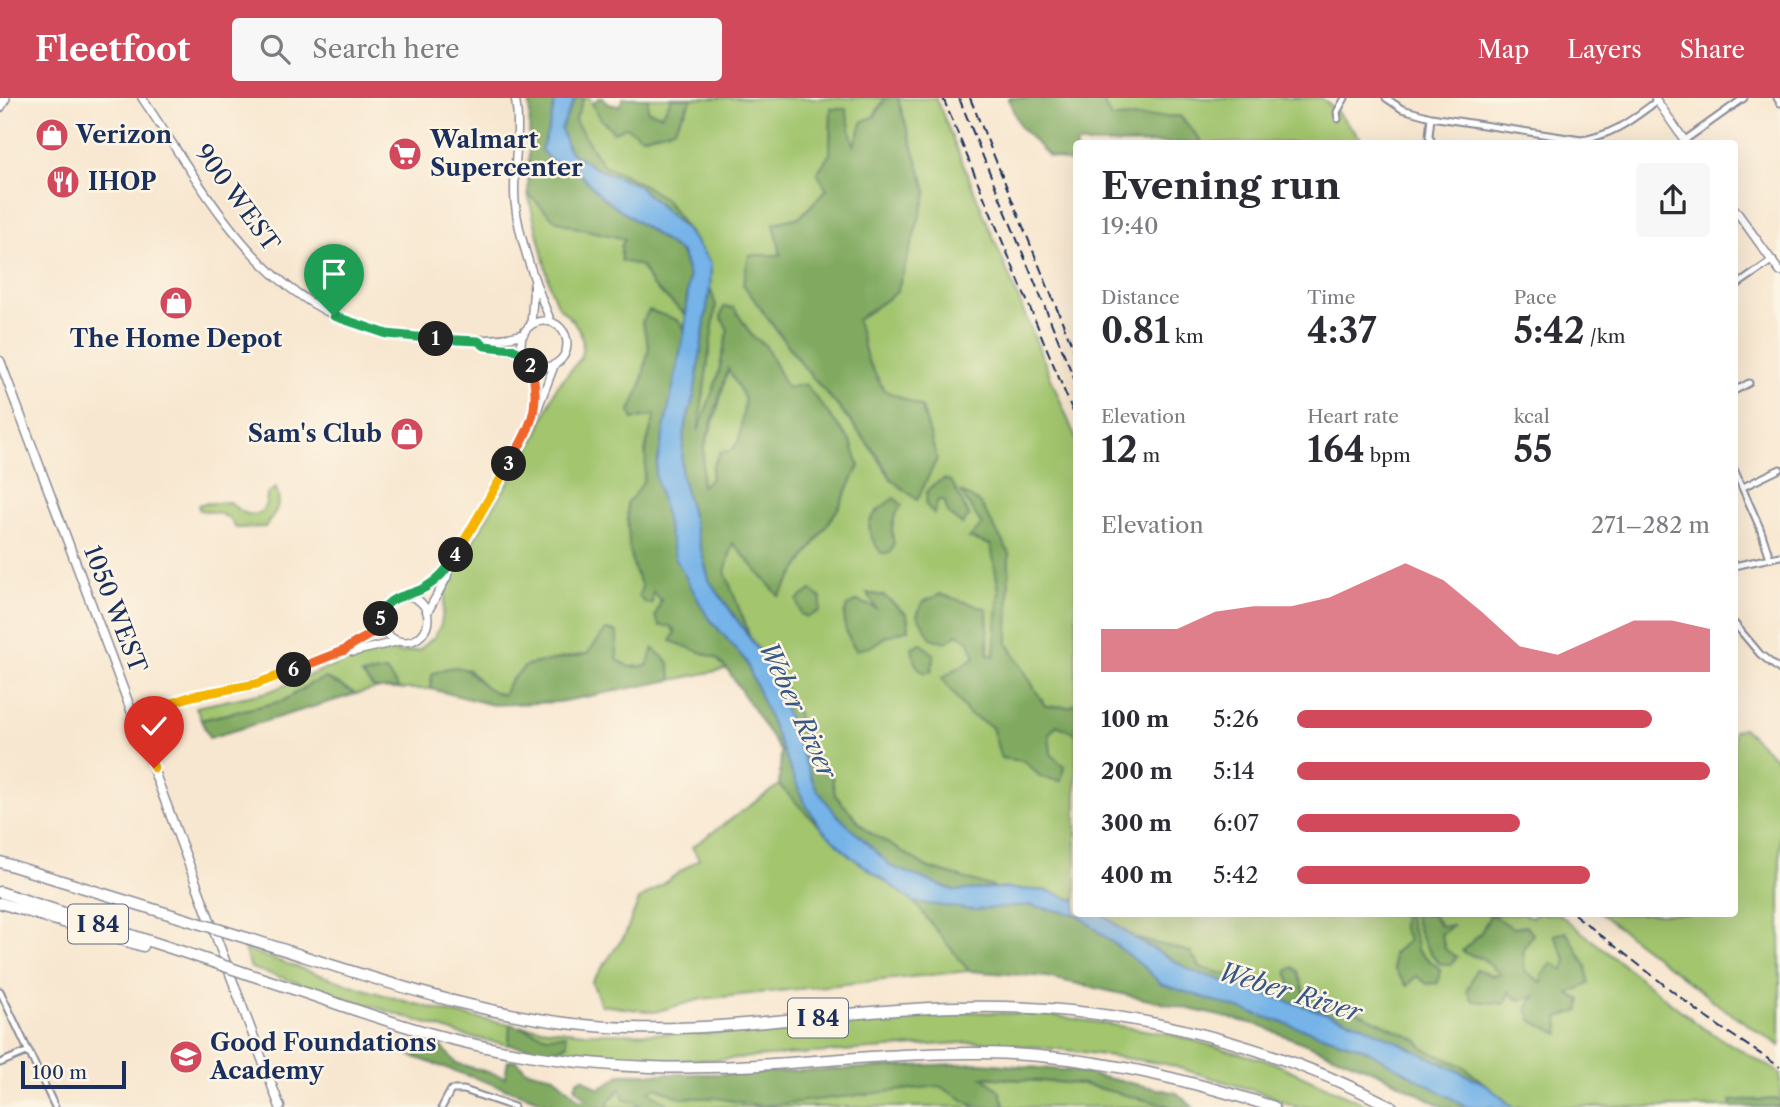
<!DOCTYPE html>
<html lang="en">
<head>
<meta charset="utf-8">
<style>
  body { margin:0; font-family:"Libre Caslon Text",serif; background:#f7f7f7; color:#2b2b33; height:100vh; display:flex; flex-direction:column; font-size:26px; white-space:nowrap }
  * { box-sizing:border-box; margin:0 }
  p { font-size:23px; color:#7c7c81 }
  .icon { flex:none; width:38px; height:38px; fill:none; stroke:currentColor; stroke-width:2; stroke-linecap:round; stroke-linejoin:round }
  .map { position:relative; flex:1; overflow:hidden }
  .details { position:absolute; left:1073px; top:42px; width:665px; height:777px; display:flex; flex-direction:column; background:#fff; border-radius:7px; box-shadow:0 7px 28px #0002 }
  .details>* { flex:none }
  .scale { position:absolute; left:21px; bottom:18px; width:105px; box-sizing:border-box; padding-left:7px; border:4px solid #1b2f5e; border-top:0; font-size:19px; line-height:24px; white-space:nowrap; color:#1b2f5e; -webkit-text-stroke:5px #fcf5e5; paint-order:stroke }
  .pin { position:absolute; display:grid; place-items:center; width:60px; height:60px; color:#fff; margin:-72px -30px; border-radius:50% 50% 50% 0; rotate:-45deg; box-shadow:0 0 7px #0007 }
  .pin .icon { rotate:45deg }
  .km { position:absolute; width:35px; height:35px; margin:-18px; border-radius:50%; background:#222; color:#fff; font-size:19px; line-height:35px; text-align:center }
  .round { display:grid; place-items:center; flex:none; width:74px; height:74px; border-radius:7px; background:#f7f7f7 }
  .head { display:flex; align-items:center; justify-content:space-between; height:119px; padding:0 28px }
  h1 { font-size:38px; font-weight:800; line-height:52px }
  .stats { display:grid; grid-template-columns:repeat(3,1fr); gap:10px; height:119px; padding:7px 28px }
  .stats div { display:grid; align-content:center }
  .stats b { font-size:35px; font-weight:800 }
  .stats small { font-size:19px; font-weight:400 }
  .stats p { font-size:19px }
  .chart { height:196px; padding:14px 28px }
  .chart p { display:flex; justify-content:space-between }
  .chart svg { width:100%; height:126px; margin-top:7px; fill:#d1495b; opacity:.7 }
  ul { padding:0 28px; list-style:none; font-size:23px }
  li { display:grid; grid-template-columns:112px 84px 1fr; align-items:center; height:52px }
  li i { height:18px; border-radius:9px; background:#d1495b }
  header { display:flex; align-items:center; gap:42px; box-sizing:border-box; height:98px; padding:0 35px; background:#d1495b; color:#fff }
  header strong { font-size:33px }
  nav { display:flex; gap:38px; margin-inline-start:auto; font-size:24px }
  .search { width:490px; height:63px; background:#f7f7f7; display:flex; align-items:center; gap:18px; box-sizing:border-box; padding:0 24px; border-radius:7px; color:#7c7c81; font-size:26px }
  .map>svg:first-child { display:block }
  .green { fill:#a2c56e; stroke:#5e7a66; stroke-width:2; fill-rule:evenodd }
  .forest { fill:#81aa61; stroke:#4e6c60; stroke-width:2; fill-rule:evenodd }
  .water { fill:#75b3e8; stroke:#4871a3; stroke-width:2 }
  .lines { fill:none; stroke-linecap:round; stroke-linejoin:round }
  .minor-casing { stroke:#8a8b97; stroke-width:9 }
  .tertiary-casing { stroke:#8a8b97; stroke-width:10 }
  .secondary-casing { stroke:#8a8b97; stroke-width:11 }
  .primary-casing { stroke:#8a8b97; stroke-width:12 }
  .motorway-casing { stroke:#8a8b97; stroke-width:13 }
  .minor { stroke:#fff; stroke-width:5 }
  .tertiary { stroke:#fff; stroke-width:7 }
  .secondary { stroke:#fff; stroke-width:8 }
  .primary { stroke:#fff; stroke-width:9 }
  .motorway { stroke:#fff; stroke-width:10 }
  .rail { stroke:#1b2f5e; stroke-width:2; stroke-dasharray:10 5; stroke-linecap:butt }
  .motorway-bridge-casing { stroke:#8a8b97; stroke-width:13; stroke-linecap:butt }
  .motorway-bridge { stroke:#fff; stroke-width:10 }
  .split-1-casing { stroke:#fff; stroke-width:14 }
  .split-2-casing { stroke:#fff; stroke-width:14 }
  .split-3-casing { stroke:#fff; stroke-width:14 }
  .split-4-casing { stroke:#fff; stroke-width:14 }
  .split-5-casing { stroke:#fff; stroke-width:14 }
  .split-6-casing { stroke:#fff; stroke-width:14 }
  .split-7-casing { stroke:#fff; stroke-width:14 }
  .split-8-casing { stroke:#fff; stroke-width:14 }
  .split-1 { stroke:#22a559; stroke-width:9 }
  .split-2 { stroke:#22a559; stroke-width:9 }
  .split-3 { stroke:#f0652b; stroke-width:9 }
  .split-4 { stroke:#f5b400; stroke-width:9 }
  .split-5 { stroke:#22a559; stroke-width:9 }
  .split-6 { stroke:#f0652b; stroke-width:9 }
  .split-7 { stroke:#f5b400; stroke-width:9 }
  .split-8 { stroke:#f5b400; stroke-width:9 }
  .labels { text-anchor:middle; stroke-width:5; stroke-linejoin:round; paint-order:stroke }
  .shield { fill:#fcf5e5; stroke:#5e6a86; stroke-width:2 }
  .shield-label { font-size:23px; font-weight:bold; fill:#1b2f5e }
  .poi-label { font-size:24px; font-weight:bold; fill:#1b2f5e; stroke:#fcf5e5; text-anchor:start }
  .street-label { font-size:24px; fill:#1b2f5e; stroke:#fcf5e5 }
  .water-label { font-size:26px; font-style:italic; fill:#365787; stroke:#fcf5e5 }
</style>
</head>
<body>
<header>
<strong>Fleetfoot</strong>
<div class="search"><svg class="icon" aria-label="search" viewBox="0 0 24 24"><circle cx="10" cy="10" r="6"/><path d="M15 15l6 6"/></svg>Search here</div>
<nav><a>Map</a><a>Layers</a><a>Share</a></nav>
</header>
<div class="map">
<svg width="1780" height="1009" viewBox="0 0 1780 1009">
  <rect width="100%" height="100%" fill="#fcf5e5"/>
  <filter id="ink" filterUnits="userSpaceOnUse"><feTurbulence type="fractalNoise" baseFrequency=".0143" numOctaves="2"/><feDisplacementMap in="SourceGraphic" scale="14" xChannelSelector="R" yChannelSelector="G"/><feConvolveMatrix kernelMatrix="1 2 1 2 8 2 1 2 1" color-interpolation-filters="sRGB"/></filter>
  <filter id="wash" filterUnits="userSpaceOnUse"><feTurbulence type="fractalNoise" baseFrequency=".00686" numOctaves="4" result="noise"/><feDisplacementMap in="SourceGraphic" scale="28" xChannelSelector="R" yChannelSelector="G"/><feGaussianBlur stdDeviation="1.57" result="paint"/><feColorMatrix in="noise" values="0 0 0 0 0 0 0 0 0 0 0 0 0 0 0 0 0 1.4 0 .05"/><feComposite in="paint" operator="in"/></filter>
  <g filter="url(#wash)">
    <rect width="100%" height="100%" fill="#f8e7d0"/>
    <!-- green -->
    <path class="green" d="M584 0H590L592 6 626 29 685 15 692 0H885L854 49 831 11 830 56 817 75 827 91 800 119 774 125 781 157 743 186C764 215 785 246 808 274 838 309 868 342 892 382L884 292 867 261 857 222 897 194 927 94 898 1 936 0 1076 341V605L1069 609 1045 608 1008 546 1009 455 961 394 982 427 970 440 991 447 999 492 994 558 988 557 987 511 958 536 969 543 976 559 942 580 969 616 992 629 1001 660 1024 663 1041 679 1051 656 1049 636 1057 627 1076 636V803L1048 793 997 790 929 770 866 732 835 697 832 679 814 656 801 634 797 615 786 595 781 577 767 565 750 539 725 474 733 444 779 498 839 409 859 368 761 294 752 238 734 210 724 209 721 219 728 232 718 278 697 339 716 207 710 190 711 165 666 102 642 86 602 66 575 23ZM944 381 951 384 969 418 944 402 938 401ZM868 496 884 498 907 517 909 531 885 539 870 549 857 503 877 511Z
      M648 0H672L662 17 648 13Z
      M1101 0H1322L1337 14 1365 45H1203L1180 18 1111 20Z
      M528 96 555 122 578 130 626 141 652 187 685 216V231L677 222 642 224 649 249 641 288 630 313 655 316 645 353 647 365 635 475 652 505V493L661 503 675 535 672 543 716 560 727 571 672 582 668 563 653 551 648 568 629 569 616 561 587 556 527 567 510 583 503 597 490 594 468 571 432 576 431 591H399L386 573 362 577 375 591 356 596 326 580 312 585 283 603 201 622 196 609 268 594 363 556 383 551 401 555 419 552 434 539 441 527 447 486 536 339 556 290 581 260 583 245 580 233 573 223 557 207 551 192Z
      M728 270 745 301 739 343 731 353 713 367 711 381 701 389 704 350 717 314Z
      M276 390C283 407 274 416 265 429L236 430 229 420 219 415 200 412 198 408 200 406 230 404C244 421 267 423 267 396Z
      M1743 630 1780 664V948L1720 908 1601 816H1734V633Z
      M779 687 849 757 914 804 969 873 702 901 654 914 601 907 592 884 625 837 639 802 699 761 692 749Z
      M1102 816H1403L1409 842 1393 856 1394 871 1407 888 1416 877 1440 872 1417 852C1418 839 1409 829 1408 816H1414C1418 836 1426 850 1439 865L1445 851 1441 836 1452 828H1441L1432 817 1425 816H1524L1532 819 1535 816H1559L1703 930 1780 975V1001L1731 1003 1732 1009H1513L1463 968 1424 951 1417 942 1350 910 1304 894 1298 874 1293 895 1201 870 1190 854 1135 840ZM1513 830 1533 836 1523 851 1525 873 1542 886 1563 873 1566 862 1554 837 1566 834 1568 896 1581 902 1579 913 1558 919 1536 898 1509 893 1493 878 1501 876 1482 860 1467 856 1463 853 1480 836Z
      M244 851C332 881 418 912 510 926L509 947 466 938 251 870Z
      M951 913 1050 917 1169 936 1272 964 1371 1009H1296L1268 997 1166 966 1068 952 976 944 711 962H644L549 953 567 947 520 928 585 935 708 936Z
      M980 979 1082 986 1173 1009H608L609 1003 622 989Z"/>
    <!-- forest -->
    <path class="forest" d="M530 0H556L549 30 541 52 549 61 581 77 602 99 681 155 689 179 685 216 652 187 642 168 621 163V148L625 141 578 130 555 122 528 96Z
      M575 0H584L575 23 602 66 642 86 666 102 685 131 637 87 595 70 569 53 561 31Z
      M599 0H603L608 6 619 8 623 0H648V13L662 17 672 0H692L674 31 642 39 626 29 614 34 601 21 592 6Z
      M885 0H899L898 2 927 94 897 194 857 222 867 261 884 292 922 309 937 361 917 402 892 382 877 357 845 316 807 273 743 186 749 157H781L774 125 800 119 827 91 817 75 830 56 831 11H846L854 48 863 23 875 18Z
      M1008 0H1101L1111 20 1180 18 1203 45 1076 46V66L1049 58 1020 29Z
      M710 190 716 207 698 334 718 278 728 232 721 219 724 209 734 210 752 238 765 247 787 290 805 286 851 344 859 368 839 409 779 498 733 445 725 474 750 539 709 482 681 376 684 332 694 297ZM728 271 745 301 739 343 731 353H721L713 367 711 381 701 388 704 350Z
      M649 212 677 222 685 231 655 376 707 518 746 563 804 703 822 731 779 687 781 654 727 571 716 560 671 543 675 534 670 528H660L655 519 661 502 653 494 652 505H645L639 498 642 488C627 462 628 433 627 404 646 387 645 379 646 355 646 342 652 329 655 317L633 321 630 313 641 288 649 249 642 224Z
      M944 381 952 384 969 418 962 427 948 415 944 402H938L934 416 926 407 927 393 934 386Z
      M960 393 981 406 1009 455 1008 546 1045 608 1069 609 1076 605V636L1057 627 1049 636 1051 656 1064 668 1061 683 1041 679 1024 663 1001 660 992 629 969 616 942 580 975 559 969 543 958 536 946 544 931 540 917 517 923 504 940 496 987 511 988 556 994 558 999 492 991 447 969 440 982 427Z
      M894 400 902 407C892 420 890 430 894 446L890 455H881C861 427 867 419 894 400Z
      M811 492 821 500 820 513 807 519 801 516 797 502Z
      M867 495 884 498 907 517 909 531 885 539 870 549 856 552C847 540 840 522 847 508L857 503 876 510Z
      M606 532 617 534V561L629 569 647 568 653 551 668 563 672 582 559 604 493 607 431 591 432 576C475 555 470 589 503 597L510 583 527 567 587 556Z
      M921 545 934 557 931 574H922L915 565 912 549Z
      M767 565 781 577 786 595 797 615 801 634 814 656 832 679 835 697 866 732 929 770 997 790 955 793 892 769 834 714 814 687Z
      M386 573 399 591H375L362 577Z
      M326 580 356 596 209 640 201 622 283 603 312 585Z
      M914 804 974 812 1029 807 1078 817 1146 871 1161 886 1363 950 1467 1009H1443L1379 975 1255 926 1047 879 969 873Z
      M1403 816H1408C1409 829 1418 839 1417 852L1440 871 1438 885 1427 886 1416 878 1407 888 1394 871 1393 856 1409 842 1402 829Z
      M1414 816 1432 817 1441 828H1453L1441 836 1445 851 1457 859 1450 867 1439 865C1426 850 1418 836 1414 816Z
      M1491 816 1513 830 1526 828 1533 836 1523 851 1525 873 1542 885V877L1552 865 1563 872 1566 862 1554 837 1566 834 1586 867 1589 886 1568 896 1581 902 1579 913 1558 919 1560 936 1532 923 1527 911 1535 898C1523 902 1516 905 1509 893L1505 906 1473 903 1467 893 1476 871 1493 878 1500 876 1482 860 1467 856 1462 853 1480 836Z
      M1135 840 1190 854 1201 870 1292 894 1287 873 1293 869 1298 874 1304 894 1350 910 1417 942 1424 951 1463 968 1485 986 1360 926 1192 873Z
      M510 926 547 938 566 937 567 947 548 953 509 947Z
      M441 948 456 965 505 979 508 963 516 962 526 972 554 978 580 1003 587 1001 575 990 577 983 583 980 599 991 622 976H726L982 965 1074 973 1177 995 1193 1009H1173L1082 986 982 979 999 992 1005 1009H976L939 988 762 1008 716 1000H681L656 989 649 993 671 1009H641L635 1004 624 1002 621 990 609 1003 608 1009H559L411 958Z
      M1780 1001V1009H1732L1731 1003Z"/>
    <!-- water -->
    <path class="water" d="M556 0H575L561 31 569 53 595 70 637 87 685 131 711 165 710 190 694 297 684 332 681 376 709 482 767 565 814 687 834 714 892 769 955 793 997 790 1048 793 1074 802 1076 803V816H1102L1135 841 1192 873 1360 926 1485 986 1513 1009H1467L1363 950 1161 886 1146 871 1078 817 1029 807 974 812 914 804 849 757 822 731 804 704 746 563 707 518 675 460 655 376 685 231 689 179 682 155 602 99 581 77 549 61 541 52 549 30Z"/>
  </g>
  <g filter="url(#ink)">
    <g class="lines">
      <defs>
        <path id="minor" d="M1386 0 1402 11 1431 19 1429 38 1433 46
          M1777 0 1780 5
          M1431 19 1581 42C1614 37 1631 22 1657 3
          M1338 21 1337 14 1345 0
          M1685 42 1744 0
          M1734 189 1773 162
          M1734 293 1749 285
          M1734 371 1760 430 1770 460
          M1743 389 1780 371
          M1734 468 1780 458
          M1734 525 1760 556 1780 572
          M0 893 55 1009
          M0 965 29 953
          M442 1009 451 992H464L514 1009"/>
        <path id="tertiary" d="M142 0C222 117 274 232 433 241 464 242 494 244 524 236
          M515 0C522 34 512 70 515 104 519 143 536 188 551 224
          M1655 0 1687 46
          M1734 110 1780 174
          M521 246a23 23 0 1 1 46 0a23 23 0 1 1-46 0Z
          M531 227 534 186
          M478 243C491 251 508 250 523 256
          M530 265 535 283V313
          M382 521a23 23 0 1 1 46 0a23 23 0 1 1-46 0Z
          M410 498 430 487 448 470
          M427 515 447 479 448 470 529 333 554 268
          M345 552 353 554 396 544
          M134 618 181 601 273 580 345 552 374 535 381 524"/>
        <path id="secondary" d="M0 263 280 1009"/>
        <path id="primary" d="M0 9 5 0"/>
        <path id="motorway" d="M0 764 172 817
          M0 794 195 858
          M0 805 143 848
          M240 838C367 877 496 927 631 930 740 933 848 911 957 909 1108 905 1258 939 1392 1009
          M251 877C311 896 371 919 432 936 502 955 578 967 651 969 760 973 869 954 979 955 1079 955 1179 979 1274 1009"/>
      </defs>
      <!-- minor casing -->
      <use href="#minor" class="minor-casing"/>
      <!-- tertiary casing -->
      <use href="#tertiary" class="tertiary-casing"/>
      <!-- secondary casing -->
      <use href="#secondary" class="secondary-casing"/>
      <!-- primary casing -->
      <use href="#primary" class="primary-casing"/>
      <!-- motorway casing -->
      <use href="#motorway" class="motorway-casing"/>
      <!-- minor -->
      <use href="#minor" class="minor"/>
      <!-- tertiary -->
      <use href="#tertiary" class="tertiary"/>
      <!-- secondary -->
      <use href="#secondary" class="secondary"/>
      <!-- primary -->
      <use href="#primary" class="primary"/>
      <!-- motorway -->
      <use href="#motorway" class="motorway"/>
      <!-- rail -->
      <path class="rail" d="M943 0 1076 321
        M959 0 1076 285
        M970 0 1076 257
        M1574 816 1708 921 1780 969"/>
      <defs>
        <path id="motorway-bridge" d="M172 817 240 838
          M195 858 251 877"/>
      </defs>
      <!-- motorway-bridge casing -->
      <use href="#motorway-bridge" class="motorway-bridge-casing"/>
      <!-- motorway-bridge -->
      <use href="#motorway-bridge" class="motorway-bridge"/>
    </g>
  </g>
  <g class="lines" filter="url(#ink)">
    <defs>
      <path id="split-1" d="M334 218 387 236 436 241"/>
      <path id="split-2" d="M436 241 478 243 485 248 512 251 523 256 531 268"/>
      <path id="split-3" d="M509 366C530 331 542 309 531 268"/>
      <path id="split-4" d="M456 457 509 366"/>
      <path id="split-5" d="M381 521C384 495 409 500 426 489 438 482 449 469 456 457"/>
      <path id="split-6" d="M294 572 345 552C358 540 375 540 381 521"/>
      <path id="split-7" d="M192 598 256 586 294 572"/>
      <path id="split-8" d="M154 670 134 618 192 598"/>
    </defs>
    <!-- split-1 casing -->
    <use href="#split-1" class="split-1-casing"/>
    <!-- split-2 casing -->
    <use href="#split-2" class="split-2-casing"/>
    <!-- split-3 casing -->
    <use href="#split-3" class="split-3-casing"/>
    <!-- split-4 casing -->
    <use href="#split-4" class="split-4-casing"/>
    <!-- split-5 casing -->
    <use href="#split-5" class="split-5-casing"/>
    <!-- split-6 casing -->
    <use href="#split-6" class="split-6-casing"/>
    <!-- split-7 casing -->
    <use href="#split-7" class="split-7-casing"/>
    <!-- split-8 casing -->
    <use href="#split-8" class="split-8-casing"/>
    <!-- split-1 -->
    <use href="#split-1" class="split-1"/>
    <!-- split-2 -->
    <use href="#split-2" class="split-2"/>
    <!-- split-3 -->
    <use href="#split-3" class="split-3"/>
    <!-- split-4 -->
    <use href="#split-4" class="split-4"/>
    <!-- split-5 -->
    <use href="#split-5" class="split-5"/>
    <!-- split-6 -->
    <use href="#split-6" class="split-6"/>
    <!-- split-7 -->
    <use href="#split-7" class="split-7"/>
    <!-- split-8 -->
    <use href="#split-8" class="split-8"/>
  </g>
  <!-- icons -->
  <defs>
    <symbol id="shop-disc" viewBox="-11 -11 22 22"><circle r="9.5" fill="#d1495b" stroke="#fcf5e5"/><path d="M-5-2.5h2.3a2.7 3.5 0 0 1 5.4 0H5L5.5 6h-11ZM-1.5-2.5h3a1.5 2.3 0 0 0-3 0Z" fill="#fff"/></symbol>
    <symbol id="supermarket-disc" viewBox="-11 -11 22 22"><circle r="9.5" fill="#d1495b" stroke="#fcf5e5"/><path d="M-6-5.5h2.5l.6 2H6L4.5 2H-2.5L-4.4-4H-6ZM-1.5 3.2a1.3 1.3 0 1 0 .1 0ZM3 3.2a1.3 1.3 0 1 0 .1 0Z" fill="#fff"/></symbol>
    <symbol id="restaurant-disc" viewBox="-11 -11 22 22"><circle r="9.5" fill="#d1495b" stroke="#fcf5e5"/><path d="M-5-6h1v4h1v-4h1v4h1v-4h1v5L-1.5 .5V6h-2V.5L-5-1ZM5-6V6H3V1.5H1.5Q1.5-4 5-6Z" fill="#fff"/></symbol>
    <symbol id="school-disc" viewBox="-11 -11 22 22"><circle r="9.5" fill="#d1495b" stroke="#fcf5e5"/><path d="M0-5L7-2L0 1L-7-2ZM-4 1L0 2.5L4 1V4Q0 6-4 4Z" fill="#fff"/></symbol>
  </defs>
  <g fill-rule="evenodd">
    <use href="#shop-disc" x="33" y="18" width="38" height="38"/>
    <use href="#supermarket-disc" x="386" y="37" width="38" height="38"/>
    <use href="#restaurant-disc" x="44" y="65" width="38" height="38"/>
    <use href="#shop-disc" x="157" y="186" width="38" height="38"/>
    <use href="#shop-disc" x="388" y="317" width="38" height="38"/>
    <use href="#school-disc" x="167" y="940" width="38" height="38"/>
  </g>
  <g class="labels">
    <!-- shield labels -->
    <g class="shield">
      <rect x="68" y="806.5" width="60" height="39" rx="5"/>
      <rect x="788" y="900.5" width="60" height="39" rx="5"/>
    </g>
    <g class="shield-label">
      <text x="98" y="834">I 84</text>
      <text x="818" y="928">I 84</text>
    </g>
    <!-- poi labels -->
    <g class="poi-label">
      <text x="76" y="45">Verizon</text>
      <text x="430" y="50">Walmart<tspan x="430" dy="28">Supercenter</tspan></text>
      <text x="88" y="92">IHOP</text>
      <text x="176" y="249" text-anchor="middle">The Home Depot</text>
      <text x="382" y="344" text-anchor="end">Sam's Club</text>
      <text x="210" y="953">Good Foundations<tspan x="210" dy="28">Academy</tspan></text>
    </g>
    <!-- street labels -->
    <g class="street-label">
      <text transform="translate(237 100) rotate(54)" y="8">900 WEST</text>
      <text transform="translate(115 511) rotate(69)" y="8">1050 WEST</text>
    </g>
    <!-- water labels -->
    <g class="water-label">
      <text transform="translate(798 612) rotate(65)" y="9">Weber River</text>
      <text transform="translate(1290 894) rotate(17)" y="9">Weber River</text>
    </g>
  </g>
</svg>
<div class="scale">100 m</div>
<div class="pin" style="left:334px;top:218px;background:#1e9e55"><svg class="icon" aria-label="arrive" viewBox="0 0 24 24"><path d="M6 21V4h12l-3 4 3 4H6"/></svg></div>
<div class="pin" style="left:154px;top:670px;background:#d93025"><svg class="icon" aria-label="check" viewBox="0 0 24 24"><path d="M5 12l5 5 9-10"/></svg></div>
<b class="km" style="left:436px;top:241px">1</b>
<b class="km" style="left:531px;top:268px">2</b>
<b class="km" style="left:509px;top:366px">3</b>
<b class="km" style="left:456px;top:457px">4</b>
<b class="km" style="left:381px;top:521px">5</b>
<b class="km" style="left:294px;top:572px">6</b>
<section class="details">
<div class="head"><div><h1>Evening run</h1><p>19:40</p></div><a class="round"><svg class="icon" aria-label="share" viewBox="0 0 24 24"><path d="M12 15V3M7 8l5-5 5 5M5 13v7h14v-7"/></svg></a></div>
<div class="stats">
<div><p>Distance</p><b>0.81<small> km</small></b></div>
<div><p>Time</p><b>4:37</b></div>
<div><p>Pace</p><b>5:42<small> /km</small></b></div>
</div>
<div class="stats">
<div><p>Elevation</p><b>12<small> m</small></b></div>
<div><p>Heart rate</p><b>164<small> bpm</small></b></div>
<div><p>kcal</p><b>55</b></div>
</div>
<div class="chart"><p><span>Elevation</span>271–282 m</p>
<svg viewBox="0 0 160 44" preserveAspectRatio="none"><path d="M0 44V29L10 29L20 29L30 23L40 21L50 21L60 18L70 12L80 6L90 12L100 23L110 35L120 38L130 32L140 26L150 26L160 29V44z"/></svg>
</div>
<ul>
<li><b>100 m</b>5:26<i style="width:86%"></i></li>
<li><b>200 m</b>5:14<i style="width:100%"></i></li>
<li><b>300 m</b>6:07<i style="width:54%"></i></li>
<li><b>400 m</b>5:42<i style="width:71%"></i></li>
</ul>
</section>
</div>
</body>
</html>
